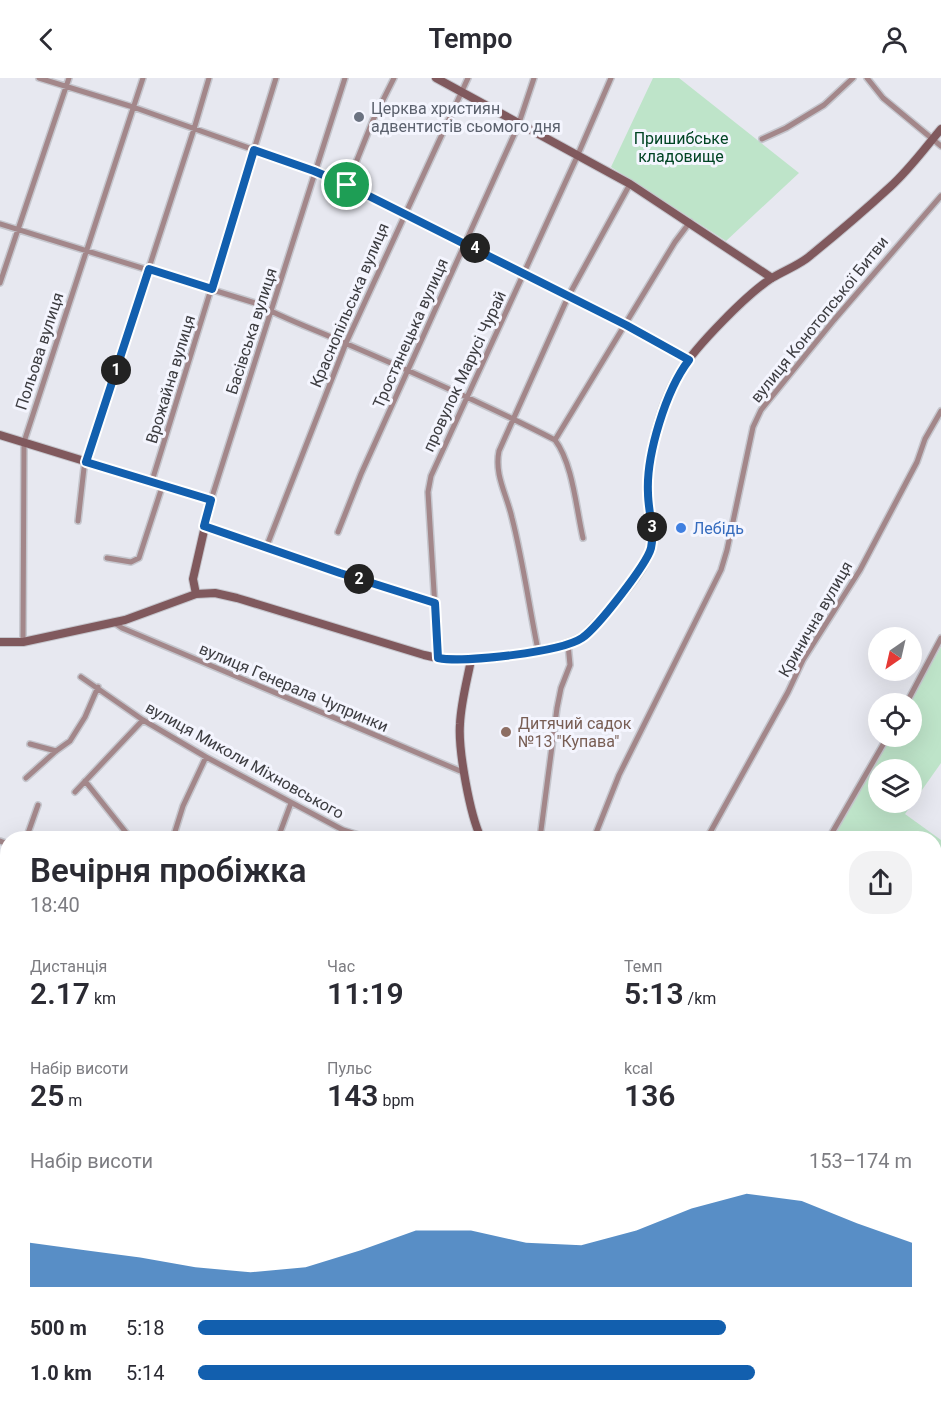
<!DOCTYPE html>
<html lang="uk">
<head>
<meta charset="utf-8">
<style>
  body { margin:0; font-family:Roboto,sans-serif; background:#f2f2f3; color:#2b2b33; height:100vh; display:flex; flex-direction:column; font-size:22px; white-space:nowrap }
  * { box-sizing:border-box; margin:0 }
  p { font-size:20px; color:#7c7c81 }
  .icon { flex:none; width:33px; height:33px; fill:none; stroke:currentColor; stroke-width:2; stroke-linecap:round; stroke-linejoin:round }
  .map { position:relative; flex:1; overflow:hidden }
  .drawer { position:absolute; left:0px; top:753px; width:942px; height:576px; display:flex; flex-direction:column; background:#fff; border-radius:24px 24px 0 0; box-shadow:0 6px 24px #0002 }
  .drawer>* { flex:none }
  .needle { width:39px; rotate:214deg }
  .fabs { position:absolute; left:868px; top:549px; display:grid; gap:12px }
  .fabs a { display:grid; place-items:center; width:54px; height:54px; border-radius:50%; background:#fff; box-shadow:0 6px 24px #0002; font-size:30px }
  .pin { position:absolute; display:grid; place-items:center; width:51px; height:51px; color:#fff; margin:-26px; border:3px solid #fff; border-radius:50%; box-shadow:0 2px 6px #0007 }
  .km { position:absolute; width:30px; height:30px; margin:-15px; border-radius:50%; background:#222; color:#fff; font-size:16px; line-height:30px; text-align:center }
  .round { display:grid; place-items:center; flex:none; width:63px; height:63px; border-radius:24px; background:#f2f2f3 }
  .overview { display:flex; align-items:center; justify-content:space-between; height:102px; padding:0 30px }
  h1 { font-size:33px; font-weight:600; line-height:45px }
  .metrics { display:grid; grid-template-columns:repeat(3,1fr); gap:9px; height:102px; padding:6px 30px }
  .metrics div { display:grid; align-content:center }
  .metrics b { font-size:30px; font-weight:600 }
  .metrics small { font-size:16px; font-weight:400 }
  .metrics p { font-size:16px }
  .chart { height:168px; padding:12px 30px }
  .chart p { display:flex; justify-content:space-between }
  .chart svg { width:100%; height:108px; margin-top:6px; fill:#125fae; opacity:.7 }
  ul { padding:0 30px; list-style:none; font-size:20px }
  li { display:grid; grid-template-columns:96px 72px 1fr; align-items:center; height:45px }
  li i { height:15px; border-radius:8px; background:#125fae }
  header { display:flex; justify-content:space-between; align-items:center; height:78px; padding:0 30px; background:#fff; font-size:27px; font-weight:600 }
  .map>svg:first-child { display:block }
  .green { fill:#bee4c9; fill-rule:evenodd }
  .water { fill:#6fbbbc }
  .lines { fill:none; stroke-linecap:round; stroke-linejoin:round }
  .street-casing { stroke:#c5c6cd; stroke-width:8 }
  .secondary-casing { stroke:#c5c6cd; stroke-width:10 }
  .primary-casing { stroke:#c5c6cd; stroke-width:11 }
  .street { stroke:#a3878a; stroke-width:5 }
  .secondary { stroke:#80595d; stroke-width:8 }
  .primary { stroke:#65383f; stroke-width:8 }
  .route-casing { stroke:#fff; stroke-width:12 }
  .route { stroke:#125fae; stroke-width:8 }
  .worship-dot { fill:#6b7280; stroke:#f4f5fe; stroke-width:2 }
  .shop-dot { fill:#3f7fe0; stroke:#f4f5fe; stroke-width:2 }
  .education-dot { fill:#8d6e63; stroke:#f4f5fe; stroke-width:2 }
  .labels { text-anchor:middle; stroke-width:6; stroke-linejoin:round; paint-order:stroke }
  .worship-label { font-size:16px; fill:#5b616d; stroke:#f4f5fe; text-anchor:start }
  .park-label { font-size:16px; fill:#004423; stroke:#f4f5fe }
  .street-label { font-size:16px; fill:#3c3c40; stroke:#f4f5fe }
  .shop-label { font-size:16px; fill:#366cbe; stroke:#f4f5fe; text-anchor:start }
  .education-label { font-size:16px; fill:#785e54; stroke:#f4f5fe; text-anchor:start }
</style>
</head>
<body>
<header><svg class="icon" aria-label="back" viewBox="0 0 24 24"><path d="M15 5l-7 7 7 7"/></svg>Tempo<svg class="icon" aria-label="person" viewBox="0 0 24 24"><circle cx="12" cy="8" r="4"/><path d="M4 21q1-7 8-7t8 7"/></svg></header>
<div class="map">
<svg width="941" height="1329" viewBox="0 0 941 1329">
  <rect width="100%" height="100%" fill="#e7e8f0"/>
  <!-- green -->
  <path class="green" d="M653 0H679L799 95 726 163 611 89Z
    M941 569V685L905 736 941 762V1021L934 1011V760H833L891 659 912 658V626L909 625ZM879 692H912V724H879Z
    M941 1211V1329L867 1328 861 1322H934L935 1214Z
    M231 1322 258 1325 261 1322H308L310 1324 325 1327 326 1322H459L461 1327 455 1329H223Z
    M657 1322H773L780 1329H641Z"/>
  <!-- water -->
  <path class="water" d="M941 1146V1211L935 1214V1151Z
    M482 1322H657L641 1329H455Z
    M773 1322H861L869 1329H780Z"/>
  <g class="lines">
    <defs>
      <path id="street" d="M39 0 133 29 314 93 465 165 626 247 689 282
        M867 0 883 20 941 68
        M762 61 786 50 824 27 853 0
        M347 107 373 42 394 0
        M0 146 255 225C284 241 316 252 347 266 417 296 487 327 555 362
        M0 205 69 0
        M152 403 276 0
        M211 422 345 0
        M78 443 84 390 194 51 209 0
        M204 448 340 495 435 525
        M338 454 361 396 518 48 534 0
        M583 460C576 430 573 386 555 362L675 164 690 144
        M266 470 346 265 468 0
        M107 480 131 484 139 480 163 406
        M113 544 122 550 465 695
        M23 564 24 364 143 0
        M538 572C529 528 523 483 512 440 507 417 494 397 499 373L568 219 630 106
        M438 580 428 414 431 398 576 81 611 0
        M81 599 143 642 206 679 343 752 368 760
        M906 626 941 560
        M30 666 56 673
        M26 700 56 673 70 663 85 639 98 609
        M85 703 128 757
        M75 714 143 642
        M28 760 27 758 38 727
        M173 760 183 728 206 679
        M278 760 291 725
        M540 760 557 630 561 610 570 587 568 566
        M594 760 619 697 721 492 727 472 753 349 761 332 834 242 941 118
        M707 760 788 614 803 582 860 492 917 384 925 361 941 333
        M829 760 888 658
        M0 763 8 766
        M0 840 8 844
        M0 1265 8 1283
        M184 1322 187 1329
        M0 1324 8 1320"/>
      <path id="secondary" d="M436 0 630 106 772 200
        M0 357 211 422 193 501 196 516
        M0 564H23L125 542 196 516 215 515 237 520 424 577C436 580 448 582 461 582 486 582 568 572 586 556 607 533 639 503 650 474 657 455 648 434 648 415 646 380 661 324 680 294 696 268 747 216 772 200 785 192 800 187 811 177 838 155 865 132 890 109 909 92 925 70 941 51
        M471 582C467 603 461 624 460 646 458 672 470 737 481 760
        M0 1010 8 1012"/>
      <path id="primary" d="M934 1068 941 1076
        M0 1257 8 1254"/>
    </defs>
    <!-- street casing -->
    <use href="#street" class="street-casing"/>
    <!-- secondary casing -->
    <use href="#secondary" class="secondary-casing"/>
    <!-- primary casing -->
    <use href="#primary" class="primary-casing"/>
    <!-- street -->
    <use href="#street" class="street"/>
    <!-- secondary -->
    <use href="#secondary" class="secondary"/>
    <!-- primary -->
    <use href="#primary" class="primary"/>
  </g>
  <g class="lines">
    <defs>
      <path id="route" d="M254 72 314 93 347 107 626 247 689 282C666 312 646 377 648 415 648 433 655 452 651 470 647 486 597 550 582 560 561 574 464 585 438 580L435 525 340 495 204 448 211 422 86 384 149 191 212 211Z"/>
    </defs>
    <!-- route casing -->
    <use href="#route" class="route-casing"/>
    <!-- route -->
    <use href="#route" class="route"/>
  </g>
  <!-- markers -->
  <circle class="worship-dot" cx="359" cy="39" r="6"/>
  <circle class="shop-dot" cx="681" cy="450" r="6"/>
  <circle class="education-dot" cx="506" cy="654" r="6"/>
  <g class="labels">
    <!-- worship labels -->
    <g class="worship-label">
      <text x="371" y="36">Церква християн<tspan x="371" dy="18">адвентистів сьомого дня</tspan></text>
    </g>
    <!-- park labels -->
    <g class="park-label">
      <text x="681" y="66">Пришибське<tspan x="681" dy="18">кладовище</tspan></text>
    </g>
    <!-- street labels -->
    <g class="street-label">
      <text transform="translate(349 227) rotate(-67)" y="6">Краснопільська вулиця</text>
      <text transform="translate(819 241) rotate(-51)" y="6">вулиця Конотопської Битви</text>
      <text transform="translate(251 253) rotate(-72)" y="6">Басівська вулиця</text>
      <text transform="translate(410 255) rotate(-66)" y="6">Тростянецька вулиця</text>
      <text transform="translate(39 273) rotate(-72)" y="6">Польова вулиця</text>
      <text transform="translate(464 293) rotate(-65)" y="6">провулок Марусі Чурай</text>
      <text transform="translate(170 301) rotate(-73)" y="6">Врожайна вулиця</text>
      <text transform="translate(815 541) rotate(-60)" y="6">Кринична вулиця</text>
      <text transform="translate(294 609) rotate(23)" y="6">вулиця Генерала Чупринки</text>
      <text transform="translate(245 682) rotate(29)" y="6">вулиця Миколи Міхновського</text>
    </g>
    <!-- shop labels -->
    <g class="shop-label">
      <text x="693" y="456">Лебідь</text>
    </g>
    <!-- education labels -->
    <g class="education-label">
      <text x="518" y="651">Дитячий садок<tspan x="518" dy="18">№13 "Купава"</tspan></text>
    </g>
  </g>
</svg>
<div class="fabs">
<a><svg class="needle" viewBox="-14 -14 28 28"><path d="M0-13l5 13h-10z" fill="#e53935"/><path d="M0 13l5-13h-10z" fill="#7c7c81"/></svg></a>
<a><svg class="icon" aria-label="locate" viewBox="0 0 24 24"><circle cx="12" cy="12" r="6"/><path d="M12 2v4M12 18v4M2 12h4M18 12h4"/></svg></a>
<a><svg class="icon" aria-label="layers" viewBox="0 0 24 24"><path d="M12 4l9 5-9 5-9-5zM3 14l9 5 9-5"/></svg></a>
</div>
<div class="pin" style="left:347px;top:107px;background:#1e9e55"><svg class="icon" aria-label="arrive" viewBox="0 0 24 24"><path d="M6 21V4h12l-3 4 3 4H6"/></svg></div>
<b class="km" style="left:116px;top:292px">1</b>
<b class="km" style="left:359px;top:501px">2</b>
<b class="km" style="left:652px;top:449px">3</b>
<b class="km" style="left:475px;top:170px">4</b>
<section class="drawer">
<div class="overview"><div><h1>Вечірня пробіжка</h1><p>18:40</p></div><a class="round"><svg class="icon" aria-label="share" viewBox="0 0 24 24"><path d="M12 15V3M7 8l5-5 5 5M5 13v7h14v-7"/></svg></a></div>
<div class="metrics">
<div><p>Дистанція</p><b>2.17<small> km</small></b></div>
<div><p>Час</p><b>11:19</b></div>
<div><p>Темп</p><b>5:13<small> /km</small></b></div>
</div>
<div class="metrics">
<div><p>Набір висоти</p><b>25<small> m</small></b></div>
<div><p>Пульс</p><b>143<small> bpm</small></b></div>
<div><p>kcal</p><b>136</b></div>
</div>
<div class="chart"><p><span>Набір висоти</span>153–174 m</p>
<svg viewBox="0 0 160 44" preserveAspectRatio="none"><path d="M0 44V26L10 29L20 32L30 36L40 38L50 36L60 29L70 21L80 21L90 26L100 27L110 21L120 12L130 6L140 9L150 18L160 26V44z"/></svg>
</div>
<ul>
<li><b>500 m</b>5:18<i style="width:74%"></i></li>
<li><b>1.0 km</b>5:14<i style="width:78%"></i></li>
</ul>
</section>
</div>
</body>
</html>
